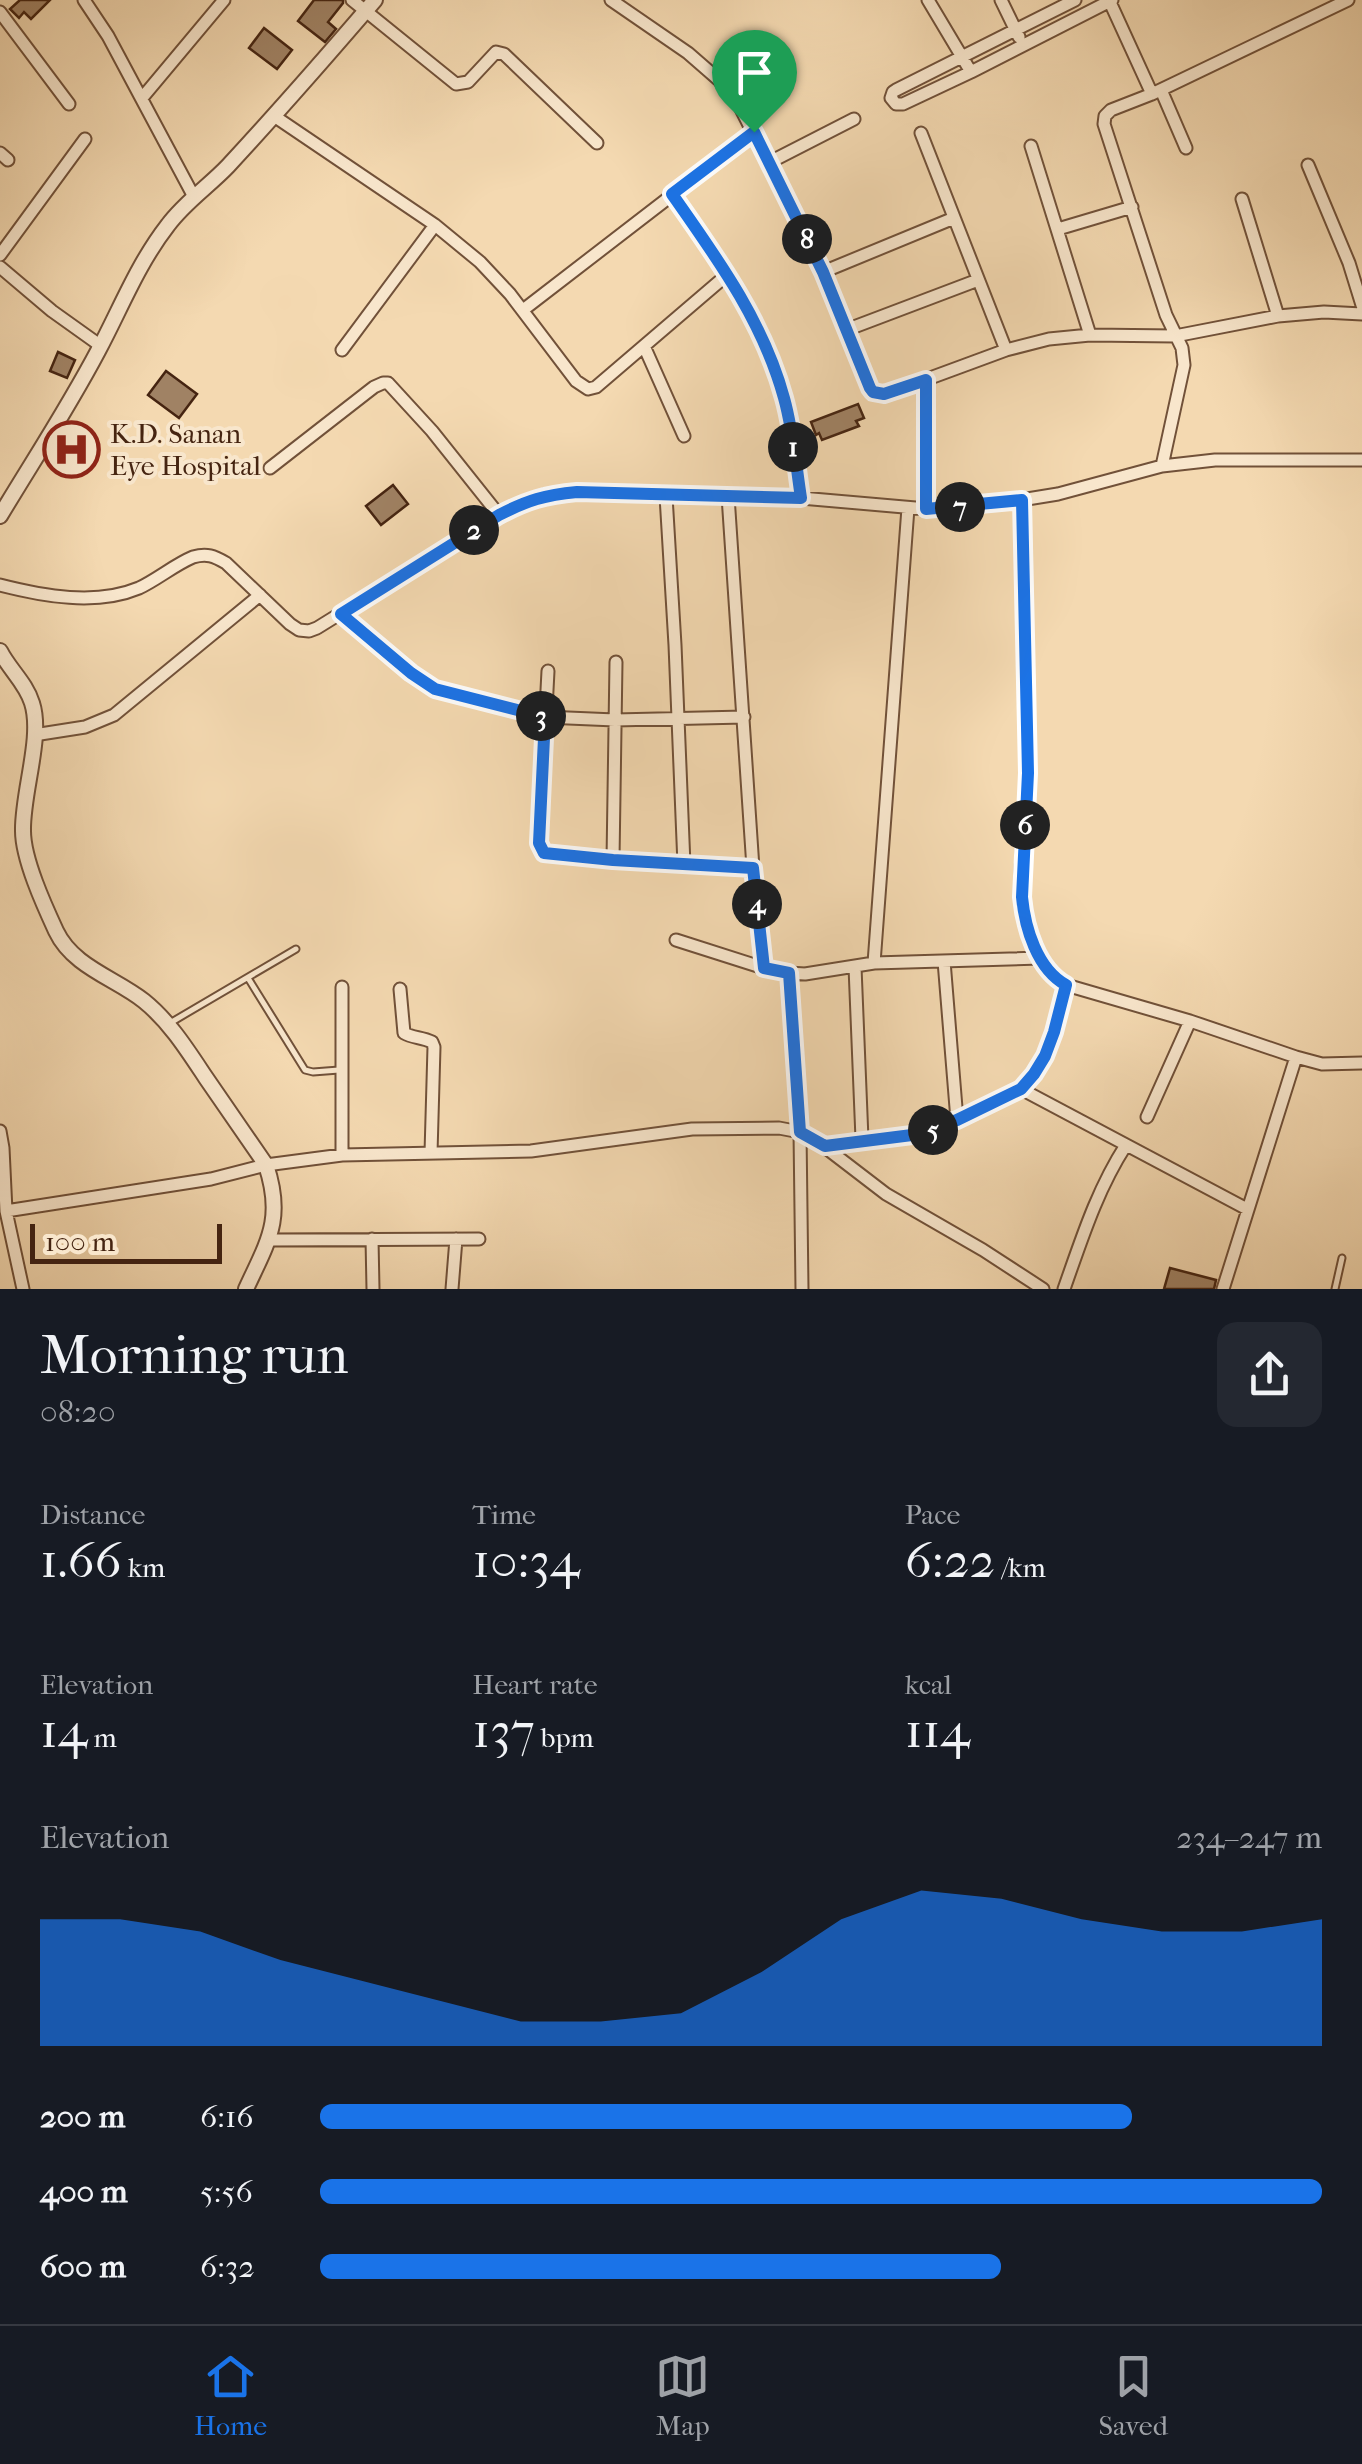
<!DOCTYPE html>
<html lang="en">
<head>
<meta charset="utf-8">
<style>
  body { margin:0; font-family:"IM FELL French Canon",serif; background:#242831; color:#f1f3f6; height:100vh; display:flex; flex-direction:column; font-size:38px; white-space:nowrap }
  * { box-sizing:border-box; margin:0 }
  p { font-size:32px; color:#9ea1a6 }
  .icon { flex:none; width:55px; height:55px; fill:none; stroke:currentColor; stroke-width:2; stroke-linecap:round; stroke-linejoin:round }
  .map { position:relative; height:1289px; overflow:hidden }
  .drawer { display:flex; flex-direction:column; background:#171b24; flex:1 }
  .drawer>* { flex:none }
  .scale { position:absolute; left:30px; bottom:25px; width:192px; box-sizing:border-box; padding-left:10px; border:5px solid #452411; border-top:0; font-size:28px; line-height:35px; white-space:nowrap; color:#452411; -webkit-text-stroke:8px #f8e6cc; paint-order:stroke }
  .pin { position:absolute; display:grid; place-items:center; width:85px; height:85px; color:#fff; margin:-102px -42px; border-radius:50% 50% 50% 0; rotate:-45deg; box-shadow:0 0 10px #0007 }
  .pin .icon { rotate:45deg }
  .km { position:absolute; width:50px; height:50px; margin:-25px; border-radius:50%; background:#222; color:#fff; font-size:28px; line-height:50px; text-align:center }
  .round { display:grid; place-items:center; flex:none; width:105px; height:105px; border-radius:20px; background:#242831 }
  .headline { display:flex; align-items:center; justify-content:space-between; height:170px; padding:0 40px }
  h1 { font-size:55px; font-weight:600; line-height:75px }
  .stats { display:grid; grid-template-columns:repeat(3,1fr); gap:15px; height:170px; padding:10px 40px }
  .stats div { display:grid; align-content:center }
  .stats b { font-size:50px; font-weight:600 }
  .stats small { font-size:28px; font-weight:400 }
  .stats p { font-size:28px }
  .chart { height:280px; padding:20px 40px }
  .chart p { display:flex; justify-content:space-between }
  .chart svg { width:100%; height:180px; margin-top:10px; fill:#1a73e8; opacity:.7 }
  ul { padding:0 40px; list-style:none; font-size:32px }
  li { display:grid; grid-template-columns:160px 120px 1fr; align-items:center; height:75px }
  li i { height:25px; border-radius:12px; background:#1a73e8 }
  .tabs { display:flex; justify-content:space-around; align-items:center; height:140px; border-top:2px solid #363941; background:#171b24; font-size:28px; color:#9ea1a6 }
  .tabs a { display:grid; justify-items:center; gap:5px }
  .tabs .current { color:#1a73e8 }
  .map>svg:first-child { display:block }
  .building { fill:#a08264; stroke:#452411; stroke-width:2.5 }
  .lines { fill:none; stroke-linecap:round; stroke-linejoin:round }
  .service-casing { stroke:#715139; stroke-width:9 }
  .minor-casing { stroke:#715139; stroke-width:15 }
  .tertiary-casing { stroke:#715139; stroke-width:18 }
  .service { stroke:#f8e6cc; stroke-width:5 }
  .minor { stroke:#f8e6cc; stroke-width:11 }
  .tertiary { stroke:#f8e6cc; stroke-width:14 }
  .route-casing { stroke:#fff; stroke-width:20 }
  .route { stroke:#1a73e8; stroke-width:12 }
  .labels { text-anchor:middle; stroke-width:8; stroke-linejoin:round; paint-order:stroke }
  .poi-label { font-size:28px; fill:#452411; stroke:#f8e6cc; text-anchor:start }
</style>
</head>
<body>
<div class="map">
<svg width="1362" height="1289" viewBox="0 0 1362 1289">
  <rect width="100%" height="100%" fill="#f4d9b1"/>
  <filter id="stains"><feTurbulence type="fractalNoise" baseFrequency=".002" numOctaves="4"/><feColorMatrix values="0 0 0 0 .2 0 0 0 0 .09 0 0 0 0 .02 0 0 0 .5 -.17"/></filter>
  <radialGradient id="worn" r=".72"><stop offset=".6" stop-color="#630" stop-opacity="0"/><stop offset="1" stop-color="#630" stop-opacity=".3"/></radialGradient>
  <!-- building -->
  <path class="building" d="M20 0H50L31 19 24 12 19 18 10 9Z
    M314 0H343V3L328 22 336 29 325 42 298 21Z
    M264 28 292 50 277 69 249 48Z
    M58 352 75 360 67 378 50 371Z
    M166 371 197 394 179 418 148 395Z
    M858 404 864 418 856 421 859 426 822 440 819 433 816 435 811 422Z
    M66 434 86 444 76 464 56 454Z
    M393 485 408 504 381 525 366 506Z
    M1170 1268 1216 1280 1214 1289H1164Z"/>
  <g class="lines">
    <defs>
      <path id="service" d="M248 978 305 1070 313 1072 339 1070
        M170 1023 296 949
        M1335 1289 1342 1258"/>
      <path id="minor" d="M84 0 108 36 194 197
        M352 0 456 84 468 82 496 52 504 54 597 143
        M611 0 688 53 719 80 739 105 823 272 873 393 884 395 1006 350 1049 339 1090 335 1175 336 1278 316 1324 312 1362 314
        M928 0 971 72
        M1001 0 1019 37
        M1075 0 896 90 893 92 891 98 896 104H903L971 72 1112 0
        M1109 0 1152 94
        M0 12 69 104
        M1161 90 1186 148
        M142 98 224 0
        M274 116 435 225 480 262 510 294 576 381 588 389 596 387 728 274
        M921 133 1006 350
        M1031 146 1090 335
        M0 153 8 160
        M770 162 854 119
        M1308 165 1349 263 1362 305
        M672 194C717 258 762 321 784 398 793 430 796 465 801 498
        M1242 199 1278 316
        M1058 229 1132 207
        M0 255 85 139
        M0 267 52 311 101 346
        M823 272 954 218
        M523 310 754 132
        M846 330 978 280
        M644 346 684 436
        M342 350 435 225
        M926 379 927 509
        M1162 466 1184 365 1182 348 1166 315 1104 124 1105 116 1111 110 1152 94 1348 0
        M270 468 374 387 383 383H388L432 431 499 515
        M666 496 675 645 684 865
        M728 496 753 868 764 968
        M1021 500C1023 592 1028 685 1028 777 1027 820 1017 865 1023 907 1027 936 1041 971 1066 985L1190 1021 1296 1057 1322 1064 1362 1063
        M0 585C43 596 96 606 139 588 158 579 174 565 193 557 207 553 214 556 226 563L290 624 299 630 309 631 317 628 499 515 526 501 544 495 577 492 666 496 801 498 927 509 1021 500 1058 494 1162 466 1215 460H1362
        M341 614 422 682 453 695 545 717 615 720 744 717
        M548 671 539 843 543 853 613 860 753 868
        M34 735 85 727 114 715 260 595
        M613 860 616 662
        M676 940 764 968 789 973 805 974 874 963 1040 958
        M944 961 957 1120
        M874 963 908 508
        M855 967 862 1139
        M789 973 800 1132 802 1289
        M400 989 404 1033C412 1038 422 1037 432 1042L434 1047 431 1153
        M1021 1089 1247 1209
        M1147 1117 1190 1021
        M0 1131 3 1148 6 1211 23 1289
        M825 1146 912 1135 934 1130 1021 1089 1034 1074 1045 1056 1054 1033 1066 985
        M342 1155V987
        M6 1211 211 1179 266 1165 342 1155 531 1151 692 1129 779 1128 800 1132 813 1138 886 1194 983 1250 1043 1289
        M372 1239 373 1289
        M269 1240 479 1239
        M452 1289 456 1239
        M1064 1289C1082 1238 1097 1190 1126 1145
        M1223 1289 1296 1057"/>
      <path id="tertiary" d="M0 516C33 461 68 408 98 351 121 308 137 265 168 225 185 202 209 186 228 166 278 112 327 56 375 0
        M0 651C9 669 26 683 32 703 43 737 22 793 23 831 23 859 44 905 56 931 73 967 115 978 144 1001 170 1022 188 1051 206 1078 226 1107 246 1136 266 1165 284 1219 268 1241 246 1289"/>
    </defs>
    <!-- service casing -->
    <use href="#service" class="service-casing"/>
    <!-- minor casing -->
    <use href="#minor" class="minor-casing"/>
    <!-- tertiary casing -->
    <use href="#tertiary" class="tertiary-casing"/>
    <!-- service -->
    <use href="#service" class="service"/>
    <!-- minor -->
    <use href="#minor" class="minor"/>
    <!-- tertiary -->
    <use href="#tertiary" class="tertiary"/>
  </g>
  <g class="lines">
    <defs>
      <path id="route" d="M754 132 823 272 870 388 873 392 884 394 926 380V509L1022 500 1028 773 1022 897C1025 928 1037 969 1066 985L1054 1032 1045 1056 1034 1074 1021 1089 957 1120 912 1135 825 1146 800 1132 789 973 764 968 753 868 613 860 544 853 539 843 545 717 435 689 411 673 341 614 499 515C528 500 545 495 577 492L801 498C796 465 793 430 784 398 763 321 717 258 672 194Z"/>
    </defs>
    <!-- route casing -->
    <use href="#route" class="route-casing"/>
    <!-- route -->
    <use href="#route" class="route"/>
  </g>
  <!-- icons -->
  <defs>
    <symbol id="hospital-ring" viewBox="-11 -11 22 22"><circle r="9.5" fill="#f8e6cc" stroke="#8f2418" stroke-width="1.5"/><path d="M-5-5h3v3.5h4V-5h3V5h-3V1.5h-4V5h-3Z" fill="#8f2418"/></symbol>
  </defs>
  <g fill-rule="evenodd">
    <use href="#hospital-ring" x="40" y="418" width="63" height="63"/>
  </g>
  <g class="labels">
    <!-- poi labels -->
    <g class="poi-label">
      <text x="110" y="443">K.D. Sanan<tspan x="110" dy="32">Eye Hospital</tspan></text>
    </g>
  </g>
  <rect width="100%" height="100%" filter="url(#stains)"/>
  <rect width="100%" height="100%" fill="url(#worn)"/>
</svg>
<div class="scale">100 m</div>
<div class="pin" style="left:754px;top:132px;background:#1e9e55"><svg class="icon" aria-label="arrive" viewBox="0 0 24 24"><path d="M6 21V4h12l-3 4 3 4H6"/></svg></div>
<b class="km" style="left:793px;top:447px">1</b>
<b class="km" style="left:474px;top:530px">2</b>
<b class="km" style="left:541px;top:716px">3</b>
<b class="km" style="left:757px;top:904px">4</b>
<b class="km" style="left:933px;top:1130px">5</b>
<b class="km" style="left:1025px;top:825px">6</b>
<b class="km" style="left:960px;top:507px">7</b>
<b class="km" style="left:807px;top:239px">8</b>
</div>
<section class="drawer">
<div class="headline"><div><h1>Morning run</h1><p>08:20</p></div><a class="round"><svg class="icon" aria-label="share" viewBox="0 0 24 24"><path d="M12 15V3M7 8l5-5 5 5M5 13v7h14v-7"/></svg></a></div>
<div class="stats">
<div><p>Distance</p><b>1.66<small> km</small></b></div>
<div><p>Time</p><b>10:34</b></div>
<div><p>Pace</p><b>6:22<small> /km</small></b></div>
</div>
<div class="stats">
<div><p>Elevation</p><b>14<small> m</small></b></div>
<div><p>Heart rate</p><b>137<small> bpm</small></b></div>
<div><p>kcal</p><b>114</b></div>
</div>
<div class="chart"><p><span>Elevation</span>234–247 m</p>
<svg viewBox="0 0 160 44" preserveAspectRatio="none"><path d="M0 44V13L10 13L20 16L30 23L40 28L50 33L60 38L70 38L80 36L90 26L100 13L110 6L120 8L130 13L140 16L150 16L160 13V44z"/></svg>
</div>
<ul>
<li><b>200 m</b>6:16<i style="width:81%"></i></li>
<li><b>400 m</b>5:56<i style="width:100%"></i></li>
<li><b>600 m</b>6:32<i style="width:68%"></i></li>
</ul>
</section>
<nav class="tabs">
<a class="current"><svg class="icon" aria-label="home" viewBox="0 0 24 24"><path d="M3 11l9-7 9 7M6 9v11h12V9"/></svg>Home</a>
<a><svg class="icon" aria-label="map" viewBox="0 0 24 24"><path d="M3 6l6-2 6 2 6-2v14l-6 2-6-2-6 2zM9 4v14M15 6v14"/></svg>Map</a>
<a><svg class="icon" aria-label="saved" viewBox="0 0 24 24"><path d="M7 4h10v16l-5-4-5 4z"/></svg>Saved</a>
</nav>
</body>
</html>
